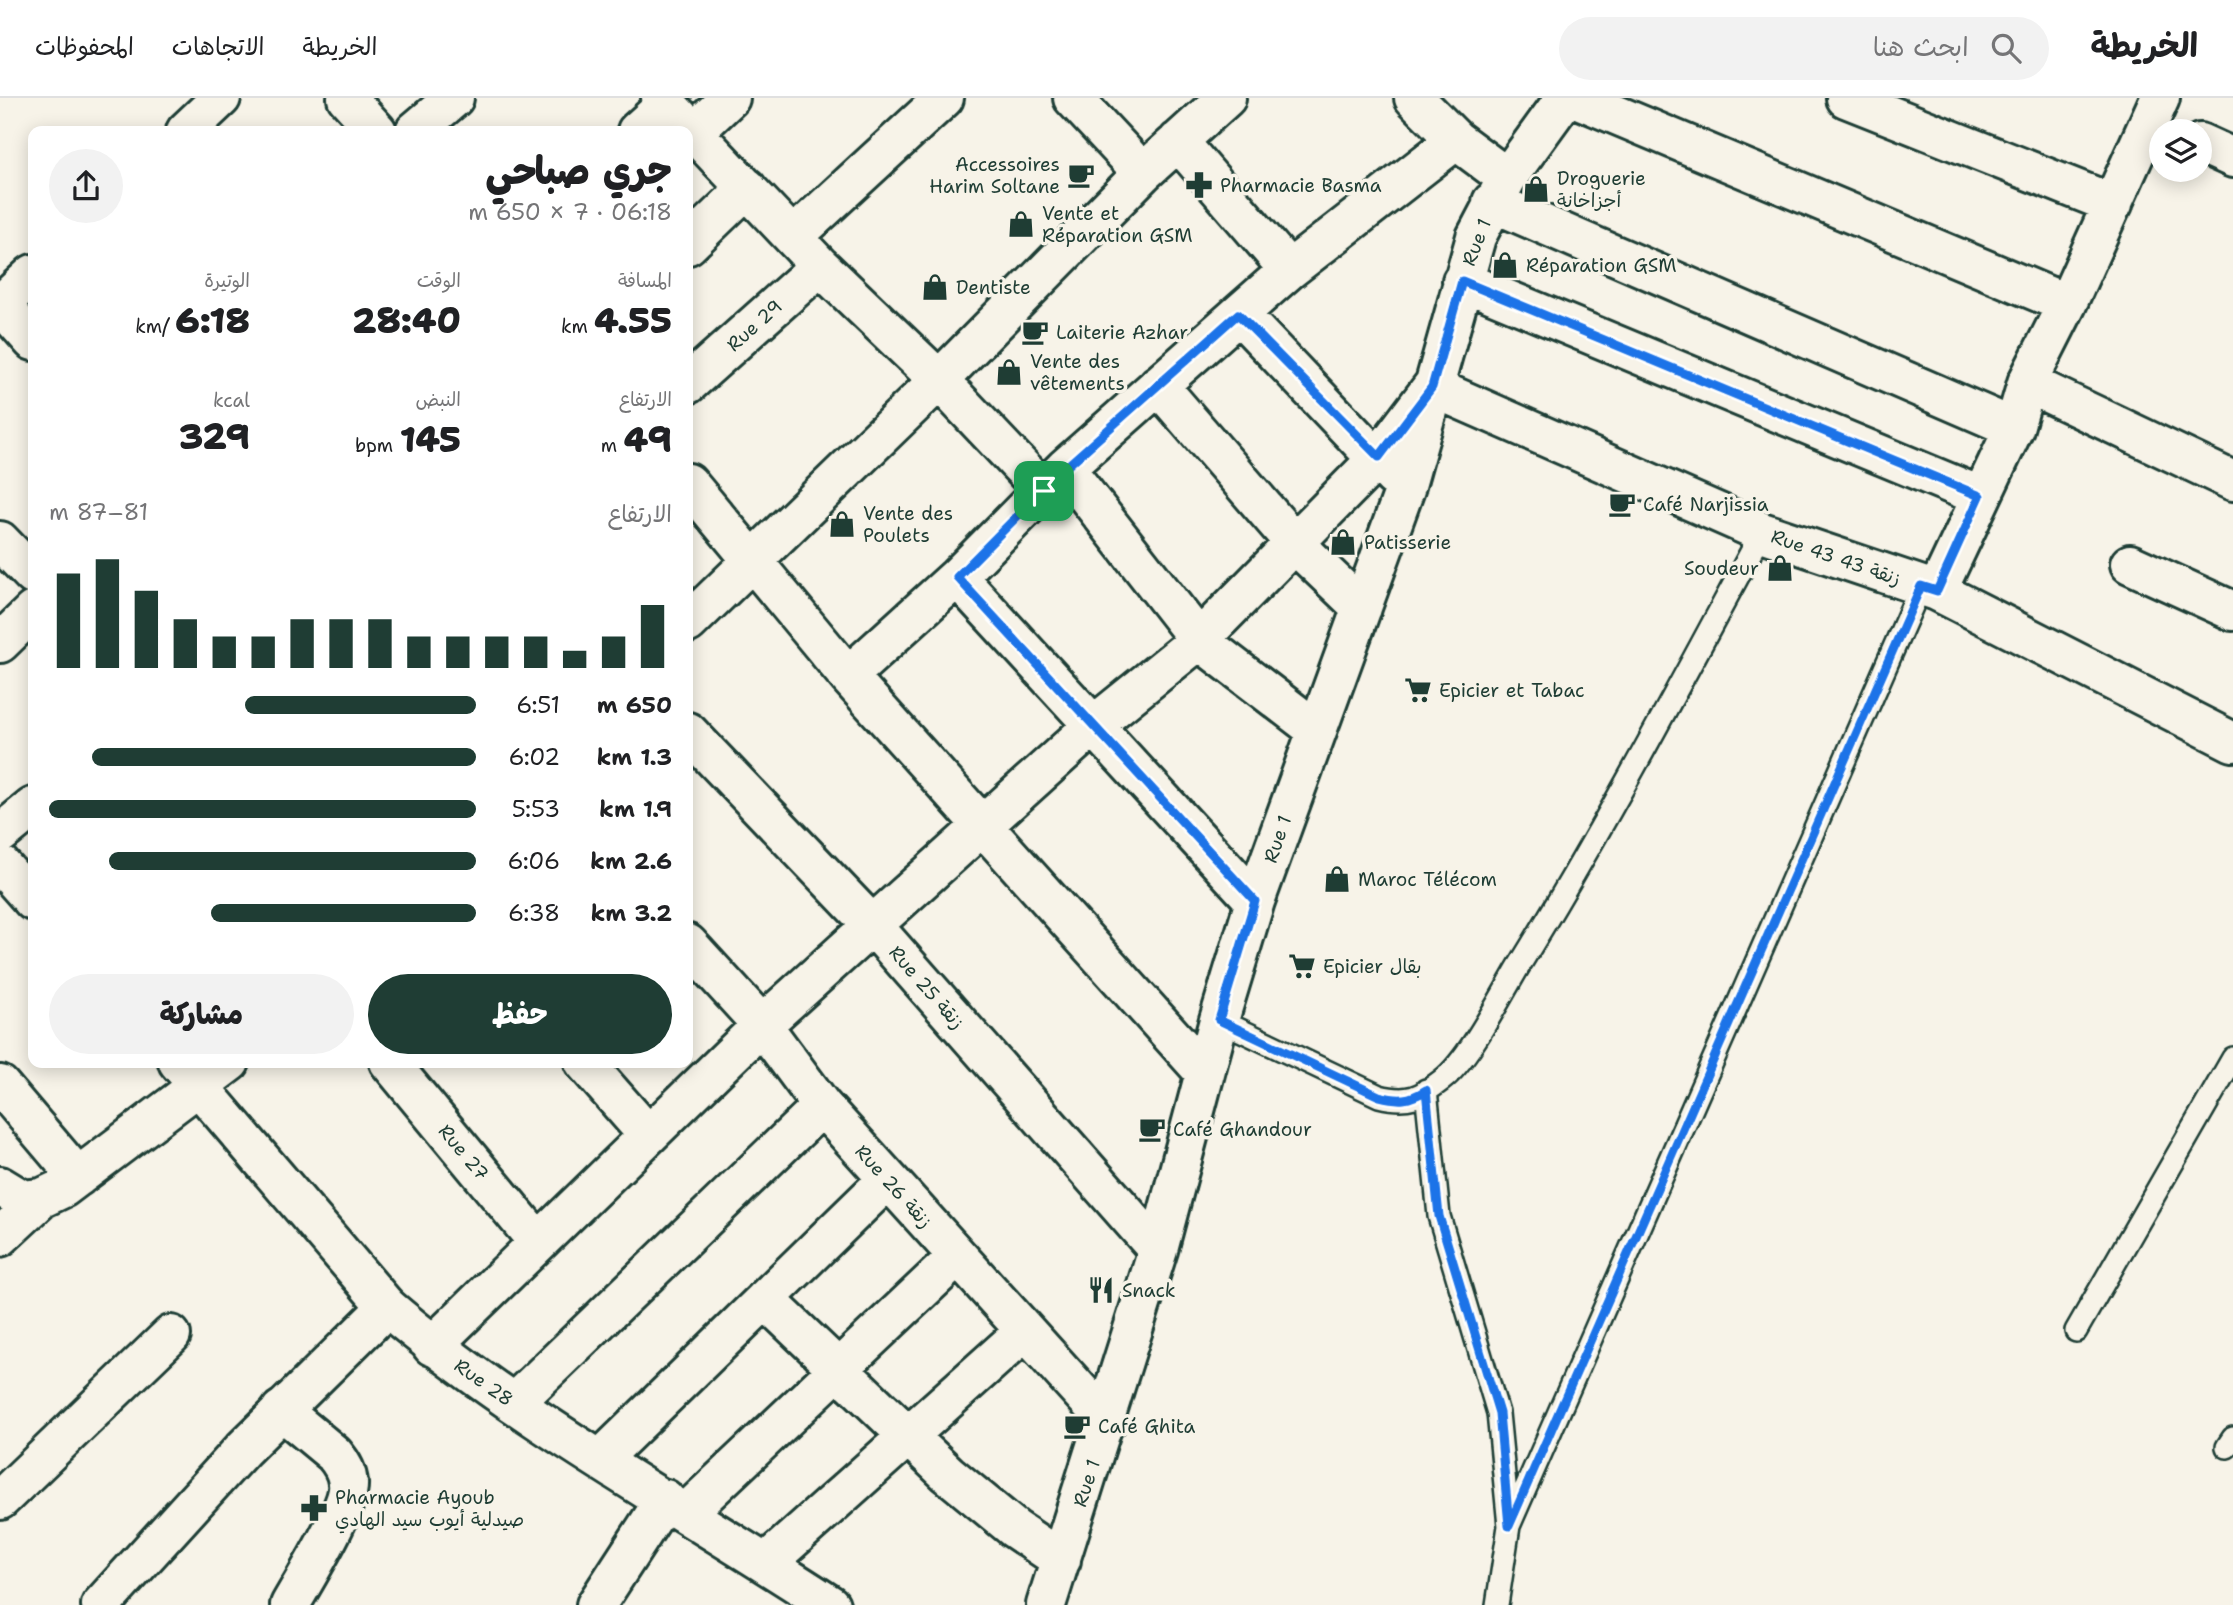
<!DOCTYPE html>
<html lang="ar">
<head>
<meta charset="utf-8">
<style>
  body { margin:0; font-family:"Shantell Sans","Playpen Sans Arabic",sans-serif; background:#f2f2f2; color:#202124; direction:rtl; height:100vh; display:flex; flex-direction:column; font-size:26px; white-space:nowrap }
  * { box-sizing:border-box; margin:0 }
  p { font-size:23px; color:#757577 }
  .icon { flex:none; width:38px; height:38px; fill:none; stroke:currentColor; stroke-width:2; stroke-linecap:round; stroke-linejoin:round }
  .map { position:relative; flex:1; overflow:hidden; direction:ltr }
  .details { position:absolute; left:28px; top:28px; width:665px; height:942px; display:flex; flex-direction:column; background:#fff; border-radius:14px; box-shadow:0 4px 18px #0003; direction:rtl }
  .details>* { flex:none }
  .controls { position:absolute; left:2149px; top:21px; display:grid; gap:14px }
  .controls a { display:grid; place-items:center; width:63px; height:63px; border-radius:50%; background:#fff; box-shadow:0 4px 18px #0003; font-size:35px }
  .pin { position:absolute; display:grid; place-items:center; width:60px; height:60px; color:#fff; margin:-30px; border-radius:14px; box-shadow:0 4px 10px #0006 }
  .round { display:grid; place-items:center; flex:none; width:74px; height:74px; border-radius:37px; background:#f2f2f2 }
  .headline { display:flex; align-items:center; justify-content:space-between; height:119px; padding:0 21px }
  h1 { font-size:38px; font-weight:800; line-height:52px }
  .metrics { display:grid; grid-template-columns:repeat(3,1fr); gap:10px; height:119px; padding:7px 21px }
  .metrics div { display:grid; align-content:center }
  .metrics b { font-size:35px; font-weight:800 }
  .metrics small { font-size:19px; font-weight:400 }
  .metrics p { font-size:19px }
  .chart { height:196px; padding:14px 21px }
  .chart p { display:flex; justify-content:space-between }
  .chart svg { width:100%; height:126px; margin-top:7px; stroke:#1f3d34; stroke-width:6 }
  .cta { display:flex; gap:14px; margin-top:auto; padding:14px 21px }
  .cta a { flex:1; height:80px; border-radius:42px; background:#1f3d34; color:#fff; font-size:28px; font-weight:800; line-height:80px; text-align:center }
  .cta a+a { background:#f2f2f2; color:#202124 }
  ul { padding:0 21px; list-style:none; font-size:23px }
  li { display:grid; grid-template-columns:112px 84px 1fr; align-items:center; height:52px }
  li i { height:18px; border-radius:9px; background:#1f3d34 }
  header { display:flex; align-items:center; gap:42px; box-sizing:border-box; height:98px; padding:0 35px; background:#fff; border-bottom:2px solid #e0e0e0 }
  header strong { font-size:33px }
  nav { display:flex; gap:38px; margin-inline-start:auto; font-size:24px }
  .search { width:490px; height:63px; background:#f2f2f2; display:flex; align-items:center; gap:18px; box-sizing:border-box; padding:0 24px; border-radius:38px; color:#757577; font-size:26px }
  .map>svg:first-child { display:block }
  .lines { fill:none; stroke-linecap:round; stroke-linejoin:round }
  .lane-casing { stroke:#1f3d34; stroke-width:26 }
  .street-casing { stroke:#1f3d34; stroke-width:44 }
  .secondary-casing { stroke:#1f3d34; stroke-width:44 }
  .lane { stroke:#f7f3e8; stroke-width:21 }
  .street { stroke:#f7f3e8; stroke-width:38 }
  .secondary { stroke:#f7f3e8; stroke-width:38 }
  .route-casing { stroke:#fff; stroke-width:14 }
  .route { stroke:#1a73e8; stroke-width:9 }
  .labels { text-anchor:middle; stroke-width:7; stroke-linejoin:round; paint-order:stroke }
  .poi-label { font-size:19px; fill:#1f3d34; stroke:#f7f3e8; text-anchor:start }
  .street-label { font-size:19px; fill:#1f3d34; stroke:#f7f3e8 }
</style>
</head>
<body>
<header>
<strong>الخريطة</strong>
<div class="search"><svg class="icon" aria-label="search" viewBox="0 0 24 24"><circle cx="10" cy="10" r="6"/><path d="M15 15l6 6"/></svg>ابحث هنا</div>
<nav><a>الخريطة</a><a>الاتجاهات</a><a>المحفوظات</a></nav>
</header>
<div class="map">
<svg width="2233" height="1507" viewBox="0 0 2233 1507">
  <rect width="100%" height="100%" fill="#f7f3e8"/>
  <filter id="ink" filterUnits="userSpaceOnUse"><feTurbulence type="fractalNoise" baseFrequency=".0143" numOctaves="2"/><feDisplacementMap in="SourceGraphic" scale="14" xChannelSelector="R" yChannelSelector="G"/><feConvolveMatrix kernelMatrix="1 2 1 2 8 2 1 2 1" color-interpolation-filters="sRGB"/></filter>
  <g filter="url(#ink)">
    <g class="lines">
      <defs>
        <path id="lane" d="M1219 922 1379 998C1408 1005 1419 1000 1442 982 1468 963 1501 898 1519 868 1606 727 1683 580 1762 434
          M1426 992 1439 1118 1498 1315 1509 1428 1497 1507
          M2076 1233 2233 960
          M2227 1349 2233 1340
          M1509 1428 1921 488"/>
        <path id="street" d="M347 0 377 33
          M661 0 820 168 939 282 1044 393
          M1073 0 1143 75
          M1414 0 1456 42 1507 80
          M1576 0 2067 206
          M1846 0 2113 106
          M186 33 221 0
          M415 33 454 0
          M637 33 667 6
          M694 34 730 0
          M1178 43 1289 172
          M2200 45 2233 60
          M1492 104 2014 330
          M793 139 944 0
          M688 147 747 90
          M1462 183 1980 398
          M0 206 33 243
          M0 207 33 176
          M1239 216 1394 379
          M2027 285 2233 383
          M688 286 820 168
          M1158 287 1296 447 1362 510
          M1065 370 1199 542 1315 631
          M688 385 848 578 1205 975
          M0 443 33 477
          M2130 466 2233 513
          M957 479 1255 803
          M1937 493 2014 330 2027 285 2067 206 2160 0
          M688 525 939 282 1143 75 1226 0
          M0 545 33 513
          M848 578 957 479 1065 370 1239 216 1289 172 1456 42
          M688 634 874 829 1158 1152
          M0 736 33 709
          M0 766 33 803
          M688 846 762 927 822 1008 1107 1323
          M178 964 387 1209
          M389 964 538 1144
          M584 964 648 1037
          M0 987 78 1079
          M0 1088 23 1102 42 1100 63 1090 230 964
          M0 1139 42 1100
          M765 1201 948 1376 1015 1431 1061 1462
          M432 1248 762 927 1094 627 1199 542 1379 359 1432 289 1762 434 1937 493 2233 644
          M514 1305 822 1008
          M281 1312 334 1356C341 1364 347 1374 348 1385 351 1407 303 1484 290 1507
          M601 1361 888 1081
          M0 1402 171 1237
          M686 1415 957 1159
          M766 1465 1024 1234
          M596 1507 665 1401
          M1046 1507 1158 1152 1219 922 1255 803 1405 391 1476 139 1507 80 1565 0"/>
        <path id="secondary" d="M101 1507 243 1351 387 1209C522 1324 682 1410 830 1507"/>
      </defs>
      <!-- lane casing -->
      <use href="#lane" class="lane-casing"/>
      <!-- street casing -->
      <use href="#street" class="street-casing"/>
      <!-- secondary casing -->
      <use href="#secondary" class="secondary-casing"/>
      <!-- lane -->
      <use href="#lane" class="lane"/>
      <!-- street -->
      <use href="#street" class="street"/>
      <!-- secondary -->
      <use href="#secondary" class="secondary"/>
    </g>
  </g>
  <g class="lines" filter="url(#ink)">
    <defs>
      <path id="route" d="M1462 183 1980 398 1937 493 1921 488 1509 1428 1499 1315 1439 1118 1426 992C1409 1003 1399 1003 1379 998L1219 922 1255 803 957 479 1065 370 1238 216 1379 359 1432 289Z"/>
    </defs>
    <!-- route casing -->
    <use href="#route" class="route-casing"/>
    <!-- route -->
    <use href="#route" class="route"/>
  </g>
  <!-- icons -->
  <defs>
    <symbol id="cafe-bare" viewBox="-9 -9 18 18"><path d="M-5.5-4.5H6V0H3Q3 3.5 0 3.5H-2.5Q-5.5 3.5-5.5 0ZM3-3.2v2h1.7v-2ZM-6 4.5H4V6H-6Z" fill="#1f3d34" stroke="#f7f3e8" stroke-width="2.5" paint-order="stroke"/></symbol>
    <symbol id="pharmacy-bare" viewBox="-9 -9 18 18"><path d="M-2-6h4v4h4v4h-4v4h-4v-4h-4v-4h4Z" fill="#1f3d34" stroke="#f7f3e8" stroke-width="2.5" paint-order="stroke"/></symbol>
    <symbol id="shop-bare" viewBox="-9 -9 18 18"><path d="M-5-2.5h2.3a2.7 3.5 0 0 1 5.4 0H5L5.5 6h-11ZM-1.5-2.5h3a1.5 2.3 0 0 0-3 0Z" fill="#1f3d34" stroke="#f7f3e8" stroke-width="2.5" paint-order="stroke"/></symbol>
    <symbol id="supermarket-bare" viewBox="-9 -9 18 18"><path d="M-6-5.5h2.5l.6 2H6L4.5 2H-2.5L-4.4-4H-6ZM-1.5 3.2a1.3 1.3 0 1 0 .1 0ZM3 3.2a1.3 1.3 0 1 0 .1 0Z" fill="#1f3d34" stroke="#f7f3e8" stroke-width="2.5" paint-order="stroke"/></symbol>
    <symbol id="restaurant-bare" viewBox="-9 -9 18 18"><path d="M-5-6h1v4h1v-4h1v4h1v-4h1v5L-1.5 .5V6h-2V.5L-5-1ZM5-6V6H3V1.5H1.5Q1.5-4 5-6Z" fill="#1f3d34" stroke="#f7f3e8" stroke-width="2.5" paint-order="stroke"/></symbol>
  </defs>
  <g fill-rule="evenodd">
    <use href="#cafe-bare" x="1062" y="58" width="38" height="38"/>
    <use href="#pharmacy-bare" x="1180" y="68" width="38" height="38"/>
    <use href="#shop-bare" x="1517" y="72" width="38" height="38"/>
    <use href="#shop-bare" x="1002" y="107" width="38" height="38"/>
    <use href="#shop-bare" x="1486" y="148" width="38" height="38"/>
    <use href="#shop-bare" x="916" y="170" width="38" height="38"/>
    <use href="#cafe-bare" x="1016" y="215" width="38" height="38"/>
    <use href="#shop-bare" x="990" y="255" width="38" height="38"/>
    <use href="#cafe-bare" x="1603" y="387" width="38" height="38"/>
    <use href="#shop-bare" x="823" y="407" width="38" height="38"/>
    <use href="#shop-bare" x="1324" y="425" width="38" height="38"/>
    <use href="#shop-bare" x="1761" y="451" width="38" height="38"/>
    <use href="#supermarket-bare" x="1399" y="573" width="38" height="38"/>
    <use href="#shop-bare" x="1318" y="762" width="38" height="38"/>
    <use href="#supermarket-bare" x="1283" y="849" width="38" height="38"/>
    <use href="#cafe-bare" x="1133" y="1012" width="38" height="38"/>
    <use href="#restaurant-bare" x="1082" y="1173" width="38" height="38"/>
    <use href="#cafe-bare" x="1058" y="1309" width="38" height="38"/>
    <use href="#pharmacy-bare" x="295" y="1391" width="38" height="38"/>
  </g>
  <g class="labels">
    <!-- poi labels -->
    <g class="poi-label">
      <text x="1060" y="73" text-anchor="end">Accessoires<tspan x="1060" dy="22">Harim Soltane</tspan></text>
      <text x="1557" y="87">Droguerie<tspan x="1557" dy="22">أجزاخانة</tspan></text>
      <text x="1220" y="94">Pharmacie Basma</text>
      <text x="1042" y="122">Vente et<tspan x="1042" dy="22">Réparation GSM</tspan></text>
      <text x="1526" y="174">Réparation GSM</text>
      <text x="956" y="196">Dentiste</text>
      <text x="1056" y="241">Laiterie Azhar</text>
      <text x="1030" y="270">Vente des<tspan x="1030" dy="22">vêtements</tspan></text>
      <text x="1643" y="413">Café Narjissia</text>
      <text x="863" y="422">Vente des<tspan x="863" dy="22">Poulets</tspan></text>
      <text x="1364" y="451">Patisserie</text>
      <text x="1759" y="477" text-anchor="end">Soudeur</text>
      <text x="1439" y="599">Epicier et Tabac</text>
      <text x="1358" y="788">Maroc Télécom</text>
      <text x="1323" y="875">Epicier بقال</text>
      <text x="1173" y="1038">Café Ghandour</text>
      <text x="1122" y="1199">Snack</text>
      <text x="1098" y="1335">Café Ghita</text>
      <text x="335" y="1406">Pharmacie Ayoub<tspan x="335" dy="22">صيدلية أيوب سيد الهادي</tspan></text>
    </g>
    <!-- street labels -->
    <g class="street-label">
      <text transform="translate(1476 144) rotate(-69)" y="7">Rue 1</text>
      <text transform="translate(754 227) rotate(-42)" y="7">Rue 29</text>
      <text transform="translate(1836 459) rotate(19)" y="7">Rue 43 زنقة 43</text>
      <text transform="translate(1277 741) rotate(-71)" y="7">Rue 1</text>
      <text transform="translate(927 889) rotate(49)" y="7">Rue 25 زنقة</text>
      <text transform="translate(464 1054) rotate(50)" y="7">Rue 27</text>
      <text transform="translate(894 1088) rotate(48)" y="7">Rue 26 زنقة</text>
      <text transform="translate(484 1284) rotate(35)" y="7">Rue 28</text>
      <text transform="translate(1086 1385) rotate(-72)" y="7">Rue 1</text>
    </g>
  </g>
</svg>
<div class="controls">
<a><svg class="icon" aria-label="layers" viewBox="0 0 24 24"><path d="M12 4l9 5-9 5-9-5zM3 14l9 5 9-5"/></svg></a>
</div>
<div class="pin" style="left:1044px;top:393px;background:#1e9e55"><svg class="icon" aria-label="arrive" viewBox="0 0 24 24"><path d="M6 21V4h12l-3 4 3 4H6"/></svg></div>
<section class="details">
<div class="headline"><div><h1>جري صباحي</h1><p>06:18 · 7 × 650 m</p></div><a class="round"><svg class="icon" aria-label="share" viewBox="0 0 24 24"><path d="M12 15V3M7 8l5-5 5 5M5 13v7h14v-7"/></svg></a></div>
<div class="metrics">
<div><p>المسافة</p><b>4.55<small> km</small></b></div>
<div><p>الوقت</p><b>28:40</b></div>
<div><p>الوتيرة</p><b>6:18<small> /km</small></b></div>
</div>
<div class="metrics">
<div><p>الارتفاع</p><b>49<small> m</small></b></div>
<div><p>النبض</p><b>145<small> bpm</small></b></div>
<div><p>kcal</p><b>329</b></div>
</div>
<div class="chart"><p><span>الارتفاع</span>81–87 m</p>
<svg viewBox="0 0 160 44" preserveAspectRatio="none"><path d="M5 44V11M15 44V6M25 44V17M35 44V27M45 44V33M55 44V33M65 44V27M75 44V27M85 44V27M95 44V33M105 44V33M115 44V33M125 44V33M135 44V38M145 44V33M155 44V22"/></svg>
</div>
<ul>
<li><b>650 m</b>6:51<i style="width:54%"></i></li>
<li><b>1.3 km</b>6:02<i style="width:90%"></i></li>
<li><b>1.9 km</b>5:53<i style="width:100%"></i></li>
<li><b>2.6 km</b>6:06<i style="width:86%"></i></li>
<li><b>3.2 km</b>6:38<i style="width:62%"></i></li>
</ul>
<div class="cta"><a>حفظ</a><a>مشاركة</a></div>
</section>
</div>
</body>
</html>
